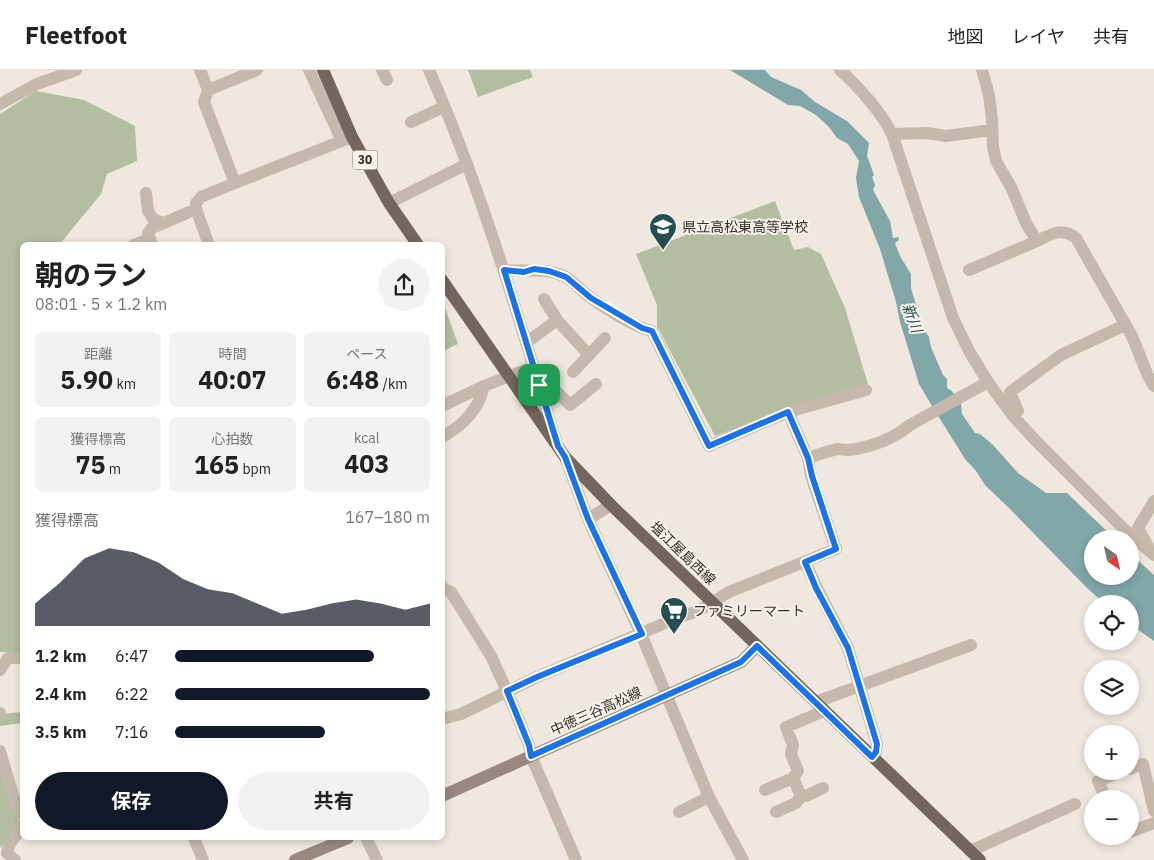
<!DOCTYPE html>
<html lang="ja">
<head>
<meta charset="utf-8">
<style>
  body { margin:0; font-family:"IBM Plex Sans","Noto Sans JP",sans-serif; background:#f2f2f2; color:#222; height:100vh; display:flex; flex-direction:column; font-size:19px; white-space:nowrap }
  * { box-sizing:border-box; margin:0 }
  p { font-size:16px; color:#767676 }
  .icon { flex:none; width:28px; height:28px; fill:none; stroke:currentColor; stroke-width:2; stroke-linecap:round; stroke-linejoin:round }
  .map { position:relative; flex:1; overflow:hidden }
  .panel { position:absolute; left:20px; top:172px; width:425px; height:598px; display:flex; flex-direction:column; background:#fff; border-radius:8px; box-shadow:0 2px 8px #0003 }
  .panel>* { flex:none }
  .needle { width:32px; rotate:146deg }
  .controls { position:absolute; left:1084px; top:460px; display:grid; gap:10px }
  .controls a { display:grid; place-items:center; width:55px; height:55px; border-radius:50%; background:#fff; box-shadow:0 2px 8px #0003; font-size:25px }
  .pin { position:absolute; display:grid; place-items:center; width:42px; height:42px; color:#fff; margin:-21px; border-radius:10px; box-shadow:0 2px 8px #0006 }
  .round { display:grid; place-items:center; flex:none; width:52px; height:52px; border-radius:26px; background:#f2f2f2 }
  .summary { display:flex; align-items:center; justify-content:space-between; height:85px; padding:0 15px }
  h1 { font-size:28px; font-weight:700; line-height:38px }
  .stats { display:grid; grid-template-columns:repeat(3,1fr); gap:8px; height:85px; padding:5px 15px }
  .stats div { display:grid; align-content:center; border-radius:8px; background:#f2f2f2; text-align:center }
  .stats b { font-size:25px; font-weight:700 }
  .stats small { font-size:14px; font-weight:400 }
  .stats p { font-size:14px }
  .chart { height:140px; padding:10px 15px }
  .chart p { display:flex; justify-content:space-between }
  .chart svg { width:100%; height:90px; margin-top:5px; fill:#111827; opacity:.7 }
  .action { display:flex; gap:10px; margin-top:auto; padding:10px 15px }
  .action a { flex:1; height:58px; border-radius:30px; background:#111827; color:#fff; font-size:20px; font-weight:700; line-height:58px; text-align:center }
  .action a+a { background:#f2f2f2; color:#222 }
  ul { padding:0 15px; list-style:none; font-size:16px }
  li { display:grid; grid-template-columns:80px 60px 1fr; align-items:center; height:38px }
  li i { height:12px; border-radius:6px; background:#111827 }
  header { display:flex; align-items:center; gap:30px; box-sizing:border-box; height:70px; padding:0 25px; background:#fff; border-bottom:1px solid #e0e0e0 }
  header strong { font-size:24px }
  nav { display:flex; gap:28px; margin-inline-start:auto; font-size:18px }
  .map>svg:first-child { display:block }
  .green { fill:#b3bda0 }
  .water { fill:#81a7a9 }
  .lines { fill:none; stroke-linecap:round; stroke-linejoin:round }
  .street { stroke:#c6b9ac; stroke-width:12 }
  .secondary { stroke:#9a887d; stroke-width:12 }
  .primary { stroke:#75665d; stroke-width:12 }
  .route-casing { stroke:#fff; stroke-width:10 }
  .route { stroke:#1a73e8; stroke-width:6 }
  .labels { text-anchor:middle; stroke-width:4; stroke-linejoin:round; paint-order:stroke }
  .shield { fill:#f8f2eb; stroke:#706964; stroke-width:1 }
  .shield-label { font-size:12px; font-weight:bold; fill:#352e2a }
  .poi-label { font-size:14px; fill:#352e2a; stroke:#f8f2eb; text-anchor:start }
  .street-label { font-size:14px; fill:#352e2a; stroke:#f8f2eb }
  .water-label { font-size:15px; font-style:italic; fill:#244e52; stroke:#f8f2eb }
</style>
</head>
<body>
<header>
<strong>Fleetfoot</strong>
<nav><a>地図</a><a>レイヤ</a><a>共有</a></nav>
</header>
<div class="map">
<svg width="1154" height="790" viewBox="0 0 1154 790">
  <rect width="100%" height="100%" fill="#f0e8df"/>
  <!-- green -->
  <path class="green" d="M468 0H530L533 7 478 27Z
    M36 21 84 30 135 56 137 91 107 104 101 124 59 175H22V582H0V44Z
    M775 131 794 180 808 177 821 184 845 238 868 314 793 337 715 366 657 256V235L636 184Z
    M442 230 458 274 443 281H442Z
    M22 642V653L0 656V644Z
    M0 685 20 757 0 778Z"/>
  <!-- water -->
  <path class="water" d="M730 0H765L771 7 801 20 815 32 847 51 869 73 867 86 874 105 872 107 875 115 873 120 890 151 893 168 898 167 899 170 895 173 900 186 911 204V218L923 258 929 267 931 277 943 305 947 309V318L952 321 961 334 962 344 975 363 980 364 993 375 1018 403 1046 423H1067L1115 469H1092V506H1130V483L1154 505V571L1130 554V534H1105L1087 518 1010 439 985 415 976 401 965 389 932 336 919 314 900 252 896 232 880 179 859 127 856 108 859 91 848 74 837 68 829 57 816 45 800 36 788 35Z"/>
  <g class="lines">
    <!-- street -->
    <path class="street" d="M200 0 208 20 204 32 235 113 352 67
      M309 0 342 71
      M382 0 387 10
      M429 0C482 120 518 246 556 371
      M840 0C858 16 882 43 892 64L953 248 969 281 988 312 1013 346 1036 371 1124 459 1154 485
      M982 0 989 25 992 49 993 77 996 91 1012 119 1026 153 1037 171C1052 164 1061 157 1076 168L1132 266 1148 306 1154 316
      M208 20 257 0
      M0 34 37 14 76 0
      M411 52 444 37
      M892 64 927 63 946 66 992 60
      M146 123 148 141 154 150 164 153 196 139
      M389 133 467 94
      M133 175 149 169
      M152 175 148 163 152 158 164 153
      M209 175 196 139V133L201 127 235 113
      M504 200C525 202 545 197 564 206 574 211 582 222 591 228 606 239 634 257 652 261L709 376 788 342 866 320
      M969 200 1037 171
      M544 229 557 250 589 285
      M526 273 557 250
      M573 302 605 268
      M539 315 549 314 570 335 596 314
      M442 336 484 316 533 297
      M1013 346 1018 341 1010 322 1061 285 1125 255
      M442 367C462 356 479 339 484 316
      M565 387 588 449 641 564 709 727 743 790
      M808 388C817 385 828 381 838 379 841 379 845 380 849 380 871 377 893 369 910 355L988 312
      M588 449 611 435
      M1148 476 1138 458 1154 431
      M805 492 817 518 848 578 877 674 876 682 873 687
      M442 516 444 519 451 522 491 586 507 621 529 675 531 686 576 790
      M0 600 8 588H22
      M816 632 971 575
      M0 643V644
      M442 649 461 644 537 607 677 548 698 541 729 522 836 479 811 406 808 388 788 342
      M0 681 15 732 22 744
      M1130 699 1143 694 1154 741
      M765 720 793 708
      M801 726H806L823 718
      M1106 729 1098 711 1123 701
      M679 742 709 727
      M776 742 796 733 801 726 793 708 798 701 791 684 793 675 786 657 824 641
      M1130 762 1154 753
      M194 768 203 790
      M366 768 377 790
      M970 781 1075 734
      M15 790 7 783C9 769 18 767 22 755"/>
    <!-- secondary -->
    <path class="secondary" d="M442 726 741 592 757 576
      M295 790 348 768"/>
    <!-- primary -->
    <path class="primary" d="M323 0 352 67 389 133 418 175
      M442 210 565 387 611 435 980 790"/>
  </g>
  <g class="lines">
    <defs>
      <path id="route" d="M534 199 549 201 566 207 591 228 642 258 652 261 709 376 788 342 808 388 812 406 836 479 805 492 816 518 848 578 877 674 876 682 872 687 757 576 741 592 531 686 529 675 507 621 537 607 642 564 588 449 565 387 558 376 504 200 524 202Z"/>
    </defs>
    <!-- route casing -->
    <use href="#route" class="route-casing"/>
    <!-- route -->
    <use href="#route" class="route"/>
  </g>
  <!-- icons -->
  <defs>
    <symbol id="school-pin" viewBox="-11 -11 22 30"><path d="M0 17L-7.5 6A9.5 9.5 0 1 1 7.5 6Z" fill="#244e52" stroke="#f8f2eb"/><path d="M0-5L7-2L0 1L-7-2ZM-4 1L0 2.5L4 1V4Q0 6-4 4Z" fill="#fff"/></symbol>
    <symbol id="supermarket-pin" viewBox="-11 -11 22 30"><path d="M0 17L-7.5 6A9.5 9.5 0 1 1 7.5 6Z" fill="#244e52" stroke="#f8f2eb"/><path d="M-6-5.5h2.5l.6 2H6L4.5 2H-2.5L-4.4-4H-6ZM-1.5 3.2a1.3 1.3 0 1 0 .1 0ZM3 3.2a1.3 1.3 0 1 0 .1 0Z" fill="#fff"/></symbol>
  </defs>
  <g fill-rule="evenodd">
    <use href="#school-pin" x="647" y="141" width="32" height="43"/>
    <use href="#supermarket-pin" x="658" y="525" width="32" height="43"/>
  </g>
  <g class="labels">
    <!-- shield labels -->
    <rect class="shield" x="352.5" y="80.5" width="25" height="19" rx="4"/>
    <g class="shield-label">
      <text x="365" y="94">30</text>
    </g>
    <!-- poi labels -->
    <g class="poi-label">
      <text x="682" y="162">県立高松東高等学校</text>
      <text x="693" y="546">ファミリーマート</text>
    </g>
    <!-- street labels -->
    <g class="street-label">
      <text transform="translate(683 483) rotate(44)" y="5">塩江屋島西線</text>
      <text transform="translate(596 641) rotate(-24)" y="5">中徳三谷高松線</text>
    </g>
    <!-- water labels -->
    <g class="water-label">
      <text transform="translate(912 248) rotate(69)" y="5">新川</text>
    </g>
  </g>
</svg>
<div class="controls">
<a><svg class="needle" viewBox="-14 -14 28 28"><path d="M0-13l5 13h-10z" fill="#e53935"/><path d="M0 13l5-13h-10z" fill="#767676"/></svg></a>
<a><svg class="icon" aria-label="locate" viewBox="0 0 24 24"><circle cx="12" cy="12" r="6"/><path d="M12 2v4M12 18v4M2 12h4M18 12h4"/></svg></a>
<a><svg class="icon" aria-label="layers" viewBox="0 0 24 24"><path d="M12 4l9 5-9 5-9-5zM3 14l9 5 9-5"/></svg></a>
<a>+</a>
<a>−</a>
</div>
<div class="pin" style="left:539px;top:315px;background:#1e9e55"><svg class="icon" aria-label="arrive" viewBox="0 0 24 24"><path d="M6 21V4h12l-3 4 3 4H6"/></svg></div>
<section class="panel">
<div class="summary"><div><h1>朝のラン</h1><p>08:01 · 5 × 1.2 km</p></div><a class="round"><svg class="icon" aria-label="share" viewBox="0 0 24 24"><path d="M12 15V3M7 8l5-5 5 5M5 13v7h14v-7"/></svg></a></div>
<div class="stats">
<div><p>距離</p><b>5.90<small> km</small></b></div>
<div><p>時間</p><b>40:07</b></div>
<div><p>ペース</p><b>6:48<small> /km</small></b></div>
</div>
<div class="stats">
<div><p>獲得標高</p><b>75<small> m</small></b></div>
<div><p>心拍数</p><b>165<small> bpm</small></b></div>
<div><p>kcal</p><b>403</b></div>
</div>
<div class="chart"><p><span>獲得標高</span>167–180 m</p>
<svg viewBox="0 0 160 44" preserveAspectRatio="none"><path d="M0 44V33L10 23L20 11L30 6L40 8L50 13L60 21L70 26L80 28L90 33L100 38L110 36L120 33L130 31L140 33L150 36L160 33V44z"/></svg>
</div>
<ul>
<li><b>1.2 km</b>6:47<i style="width:78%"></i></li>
<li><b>2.4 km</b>6:22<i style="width:100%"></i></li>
<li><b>3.5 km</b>7:16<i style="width:59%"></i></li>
</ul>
<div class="action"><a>保存</a><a>共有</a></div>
</section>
</div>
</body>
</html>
